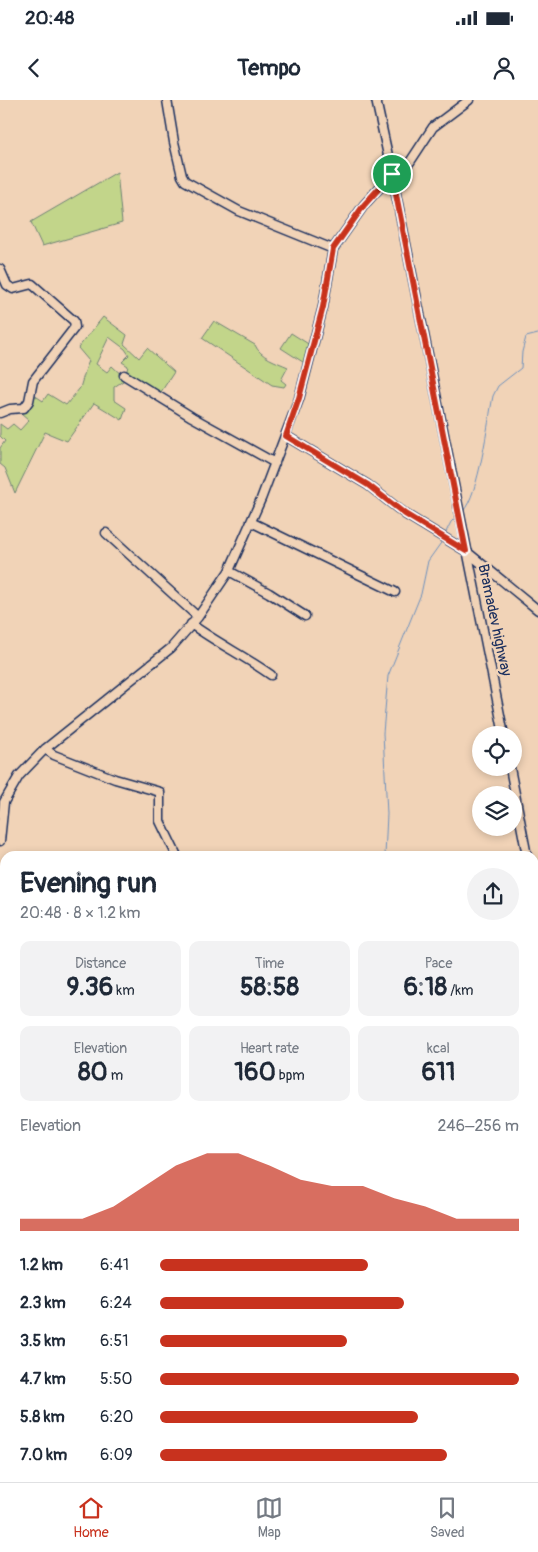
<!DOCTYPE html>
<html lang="en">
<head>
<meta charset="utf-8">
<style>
  body { margin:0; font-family:Pangolin,sans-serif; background:#f2f2f3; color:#1f2937; height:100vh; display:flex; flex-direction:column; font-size:19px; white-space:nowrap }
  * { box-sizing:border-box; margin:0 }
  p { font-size:16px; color:#747a83 }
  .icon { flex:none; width:28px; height:28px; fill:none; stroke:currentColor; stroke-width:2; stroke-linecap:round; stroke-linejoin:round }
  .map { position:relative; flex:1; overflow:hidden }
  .drawer { position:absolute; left:0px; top:751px; width:539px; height:631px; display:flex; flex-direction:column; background:#fff; border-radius:15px 15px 0 0; box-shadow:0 2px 8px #0003 }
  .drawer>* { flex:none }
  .fabs { position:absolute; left:472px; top:626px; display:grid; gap:10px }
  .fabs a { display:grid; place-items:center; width:50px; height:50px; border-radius:50%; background:#fff; box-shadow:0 2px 8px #0003; font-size:25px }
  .pin { position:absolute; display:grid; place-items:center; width:42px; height:42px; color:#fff; margin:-21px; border:2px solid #fff; border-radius:50%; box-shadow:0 1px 5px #0007 }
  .round { display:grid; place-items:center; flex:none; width:52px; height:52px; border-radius:26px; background:#f2f2f3 }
  .head { display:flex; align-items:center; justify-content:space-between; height:85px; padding:0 20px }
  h1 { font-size:28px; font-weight:700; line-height:38px }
  .stats { display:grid; grid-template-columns:repeat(3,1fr); gap:8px; height:85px; padding:5px 20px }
  .stats div { display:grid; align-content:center; border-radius:10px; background:#f2f2f3; text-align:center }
  .stats b { font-size:25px; font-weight:700 }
  .stats small { font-size:14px; font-weight:400 }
  .stats p { font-size:14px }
  .chart { height:140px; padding:10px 20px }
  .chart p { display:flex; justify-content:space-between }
  .chart svg { width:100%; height:90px; margin-top:5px; fill:#c8321e; opacity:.7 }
  ul { padding:0 20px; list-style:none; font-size:16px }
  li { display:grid; grid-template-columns:80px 60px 1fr; align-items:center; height:38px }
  li i { height:12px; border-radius:6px; background:#c8321e }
  .status { display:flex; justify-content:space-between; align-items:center; height:35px; padding:0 25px; background:#fff; direction:ltr }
  .status svg { height:14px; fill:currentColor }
  header { display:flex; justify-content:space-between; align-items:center; height:65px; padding:0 20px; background:#fff; font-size:22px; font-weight:700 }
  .dock { display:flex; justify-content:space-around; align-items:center; height:70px; border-top:1px solid #e0e1e3; background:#fff; font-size:14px; color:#747a83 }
  .dock a { display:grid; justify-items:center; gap:2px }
  .dock .selected { color:#c8321e }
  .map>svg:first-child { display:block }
  .green { fill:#c2d58a; stroke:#6e8274 }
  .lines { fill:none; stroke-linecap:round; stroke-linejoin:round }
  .stream { stroke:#6d90bd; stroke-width:1 }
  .minor-casing { stroke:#1b2f5e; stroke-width:11 }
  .minor { stroke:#f1d3b7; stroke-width:8 }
  .route-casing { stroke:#fff; stroke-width:10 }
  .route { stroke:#c8321e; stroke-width:6 }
  .labels { text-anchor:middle; stroke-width:5; stroke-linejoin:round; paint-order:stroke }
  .street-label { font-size:15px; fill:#1b2f5e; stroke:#f1d3b7 }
</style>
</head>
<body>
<div class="status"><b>20:48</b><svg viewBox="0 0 49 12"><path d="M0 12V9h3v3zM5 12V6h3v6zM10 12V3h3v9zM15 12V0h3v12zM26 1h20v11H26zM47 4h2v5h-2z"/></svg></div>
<header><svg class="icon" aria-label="back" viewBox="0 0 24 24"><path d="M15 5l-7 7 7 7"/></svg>Tempo<svg class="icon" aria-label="person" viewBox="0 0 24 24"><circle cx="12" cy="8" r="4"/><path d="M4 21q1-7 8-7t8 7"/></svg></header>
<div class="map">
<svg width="538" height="1382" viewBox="0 0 538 1382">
  <rect width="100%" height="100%" fill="#f1d3b7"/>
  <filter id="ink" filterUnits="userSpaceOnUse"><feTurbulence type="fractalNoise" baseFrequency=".02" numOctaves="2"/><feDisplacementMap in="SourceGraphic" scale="10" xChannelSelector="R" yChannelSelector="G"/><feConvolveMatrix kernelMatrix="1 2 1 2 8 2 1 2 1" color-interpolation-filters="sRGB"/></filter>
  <g filter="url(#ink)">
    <!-- green -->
    <path class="green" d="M117 72 122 123 42 146 31 122Z
      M103 217 127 235 124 244 139 258 147 248 174 272 159 295 126 274 128 266 122 262 129 255 125 249 109 237 96 264 107 272 112 266 126 279 114 287V300L126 308 122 320 94 303 67 341 45 332 15 393 5 368 0 364V348L5 341 0 336V324L7 329 13 324 20 330 29 320 21 313 34 295 43 301 48 294 66 305 80 288 86 268 89 261 78 248Z
      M214 221 255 245C260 257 277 262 288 267L281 280 286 284 284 287 272 285 202 238Z
      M291 233 310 245 306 264 281 248Z"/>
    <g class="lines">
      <!-- stream -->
      <path class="stream" d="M463 411C479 395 488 321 493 296L498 286 521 268 522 252 526 237 538 234
        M445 434 451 422 456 417
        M385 756 387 714 383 633 388 576 421 494 428 461 443 440
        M534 1310 538 1298
        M470 1382 471 1378"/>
      <defs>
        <path id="minor" d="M167 0 174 42 182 76 185 81 239 111 333 149
          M376 0 392 74 504 635
          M0 169 7 185 13 189 32 184 74 221 75 227 33 281 29 301 24 308 10 309 0 313
          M124 275 192 317 275 363
          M286 336 368 385 405 414 466 451 538 510
          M251 422 395 492
          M106 433 198 517
          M229 471 269 493 305 516
          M191 524C217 543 246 557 271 575
          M45 649 54 655 115 679 160 692V721L177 756
          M510 668 527 756
          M0 741 4 702 19 676 45 649 171 548 198 517 229 471 261 399 299 299 323 207 333 149 364 105 392 74 410 62 433 27 469 0
          M534 791 538 813
          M534 846 538 848
          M0 865H5
          M0 1080 5 1100
          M0 1220 5 1215
          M534 1259 538 1248
          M483 1382 485 1378"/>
      </defs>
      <!-- minor casing -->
      <use href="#minor" class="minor-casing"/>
      <!-- minor -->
      <use href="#minor" class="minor"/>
    </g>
  </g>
  <g class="lines" filter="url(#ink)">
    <defs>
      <path id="route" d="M392 74 466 451 405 414 368 385 286 336 299 298 323 207 333 149 364 105Z"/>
    </defs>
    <!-- route casing -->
    <use href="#route" class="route-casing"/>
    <!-- route -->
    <use href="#route" class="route"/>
  </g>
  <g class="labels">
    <!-- street labels -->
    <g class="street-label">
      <text transform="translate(495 520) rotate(78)" y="5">Bramadev highway</text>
    </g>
  </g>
</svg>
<div class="fabs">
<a><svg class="icon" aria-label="locate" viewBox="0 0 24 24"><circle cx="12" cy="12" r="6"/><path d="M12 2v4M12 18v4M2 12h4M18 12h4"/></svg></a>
<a><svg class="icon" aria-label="layers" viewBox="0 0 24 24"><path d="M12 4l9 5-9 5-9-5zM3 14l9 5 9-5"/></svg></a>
</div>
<div class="pin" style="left:392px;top:74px;background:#1e9e55"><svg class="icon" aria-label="arrive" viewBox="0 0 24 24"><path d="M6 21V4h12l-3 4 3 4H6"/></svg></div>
<section class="drawer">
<div class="head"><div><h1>Evening run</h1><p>20:48 · 8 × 1.2 km</p></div><a class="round"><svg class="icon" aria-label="share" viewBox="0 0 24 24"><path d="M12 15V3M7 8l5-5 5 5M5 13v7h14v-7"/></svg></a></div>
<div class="stats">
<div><p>Distance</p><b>9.36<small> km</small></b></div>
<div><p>Time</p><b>58:58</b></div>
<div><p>Pace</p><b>6:18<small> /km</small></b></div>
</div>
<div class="stats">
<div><p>Elevation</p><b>80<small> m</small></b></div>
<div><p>Heart rate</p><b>160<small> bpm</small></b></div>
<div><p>kcal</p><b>611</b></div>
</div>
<div class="chart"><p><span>Elevation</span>246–256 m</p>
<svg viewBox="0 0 160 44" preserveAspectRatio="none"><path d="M0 44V38L10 38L20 38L30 32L40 22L50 12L60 6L70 6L80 12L90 19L100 22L110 22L120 28L130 32L140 38L150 38L160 38V44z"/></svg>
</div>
<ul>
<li><b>1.2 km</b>6:41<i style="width:58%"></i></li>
<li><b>2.3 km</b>6:24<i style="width:68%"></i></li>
<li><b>3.5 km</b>6:51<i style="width:52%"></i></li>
<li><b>4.7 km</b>5:50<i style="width:100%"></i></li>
<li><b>5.8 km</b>6:20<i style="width:72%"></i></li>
<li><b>7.0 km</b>6:09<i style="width:80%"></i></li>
</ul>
</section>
</div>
<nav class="dock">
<a class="selected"><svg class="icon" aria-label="home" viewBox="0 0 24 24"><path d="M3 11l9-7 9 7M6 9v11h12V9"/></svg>Home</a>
<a><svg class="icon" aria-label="map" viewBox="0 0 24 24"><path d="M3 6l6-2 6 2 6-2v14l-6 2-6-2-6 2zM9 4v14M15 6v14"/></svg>Map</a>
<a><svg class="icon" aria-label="saved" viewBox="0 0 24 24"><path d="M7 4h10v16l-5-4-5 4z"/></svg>Saved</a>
</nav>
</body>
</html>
